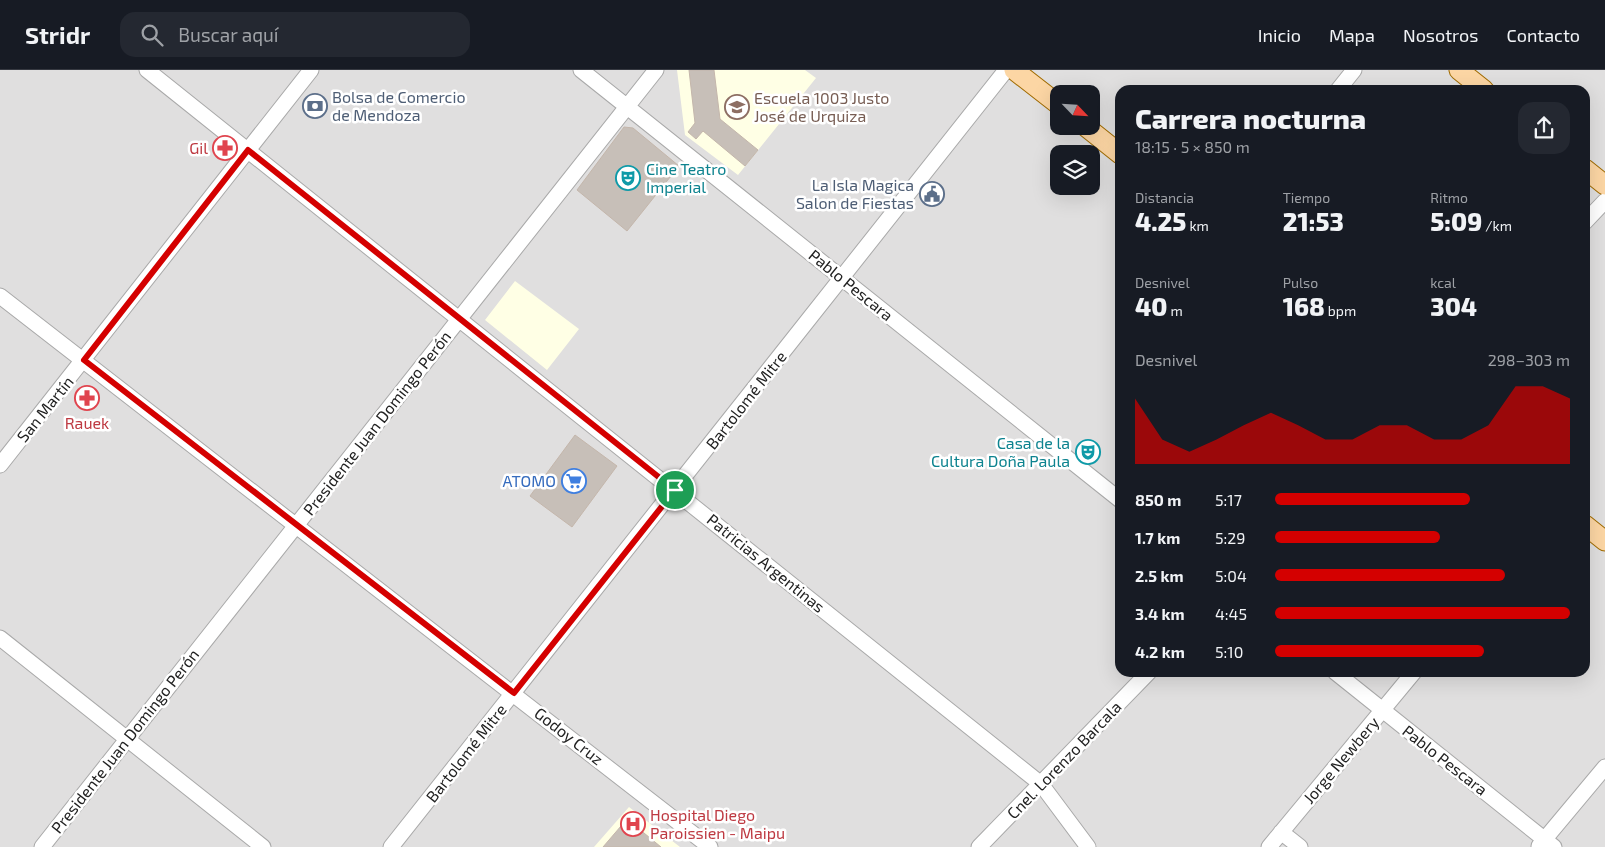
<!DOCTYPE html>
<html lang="es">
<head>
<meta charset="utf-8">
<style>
  body { margin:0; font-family:"Exo 2",sans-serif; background:#242831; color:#f1f3f6; height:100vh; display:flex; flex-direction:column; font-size:19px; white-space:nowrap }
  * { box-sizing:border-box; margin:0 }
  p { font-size:16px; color:#9ea1a6 }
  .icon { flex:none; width:28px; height:28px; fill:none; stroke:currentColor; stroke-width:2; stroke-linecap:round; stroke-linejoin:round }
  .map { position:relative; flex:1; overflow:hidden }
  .sheet { position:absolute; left:1115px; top:15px; width:475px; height:592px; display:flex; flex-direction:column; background:#171b24; border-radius:15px; box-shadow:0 5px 20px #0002 }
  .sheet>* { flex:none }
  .needle { width:32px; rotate:115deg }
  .tools { position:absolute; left:1050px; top:15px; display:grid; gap:10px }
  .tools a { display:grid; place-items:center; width:50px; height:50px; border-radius:10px; background:#171b24; box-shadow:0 5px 20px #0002; font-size:25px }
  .pin { position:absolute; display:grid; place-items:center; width:42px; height:42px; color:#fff; margin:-21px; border:2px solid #fff; border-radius:50%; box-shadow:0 1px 5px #0007 }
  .round { display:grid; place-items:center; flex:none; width:52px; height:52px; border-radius:15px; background:#242831 }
  .summary { display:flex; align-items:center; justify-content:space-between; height:85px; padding:0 20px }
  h1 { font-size:28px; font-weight:800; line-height:38px }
  .stats { display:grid; grid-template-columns:repeat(3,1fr); gap:8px; height:85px; padding:5px 20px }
  .stats div { display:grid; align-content:center }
  .stats b { font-size:25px; font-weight:800 }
  .stats small { font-size:14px; font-weight:400 }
  .stats p { font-size:14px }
  .chart { height:140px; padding:10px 20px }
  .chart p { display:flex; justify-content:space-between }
  .chart svg { width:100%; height:90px; margin-top:5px; fill:#d40000; opacity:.7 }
  ul { padding:0 20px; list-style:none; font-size:16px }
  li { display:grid; grid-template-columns:80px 60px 1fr; align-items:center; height:38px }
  li i { height:12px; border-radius:6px; background:#d40000 }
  header { display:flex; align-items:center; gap:30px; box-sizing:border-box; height:70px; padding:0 25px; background:#171b24; border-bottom:1px solid #363941 }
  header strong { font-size:24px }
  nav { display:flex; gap:28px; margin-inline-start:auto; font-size:18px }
  .search { width:350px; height:45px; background:#242831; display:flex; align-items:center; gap:12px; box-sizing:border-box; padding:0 18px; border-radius:15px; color:#9ea1a6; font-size:19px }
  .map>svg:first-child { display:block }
  .residential { fill:#e0dfdf; fill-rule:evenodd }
  .education { fill:#ffffe5 }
  .building { fill:#c7bfb8; stroke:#c4b6ab }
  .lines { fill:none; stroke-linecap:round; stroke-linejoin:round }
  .minor-casing { stroke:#a9a9a9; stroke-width:17 }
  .major-casing { stroke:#a06b00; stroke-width:21 }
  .minor { stroke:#fff; stroke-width:15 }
  .major { stroke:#fcd6a4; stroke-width:19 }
  .route-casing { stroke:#fff; stroke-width:10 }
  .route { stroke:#d40000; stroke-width:6 }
  .labels { text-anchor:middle; stroke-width:5; stroke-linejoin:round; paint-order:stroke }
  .service-label { font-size:16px; fill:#4e5e75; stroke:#fff; text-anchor:start }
  .education-label { font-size:16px; fill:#785e54; stroke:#fff; text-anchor:start }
  .health-label { font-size:16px; fill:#be3a42; stroke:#fff; text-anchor:end }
  .culture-label { font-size:16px; fill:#0d838f; stroke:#fff; text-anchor:start }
  .street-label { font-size:16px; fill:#222; stroke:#fff }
  .shop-label { font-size:16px; fill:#366cbe; stroke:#fff; text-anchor:end }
</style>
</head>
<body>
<header>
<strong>Stridr</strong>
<div class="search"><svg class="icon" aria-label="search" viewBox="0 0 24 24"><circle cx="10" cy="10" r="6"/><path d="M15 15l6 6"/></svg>Buscar aquí</div>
<nav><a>Inicio</a><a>Mapa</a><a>Nosotros</a><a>Contacto</a></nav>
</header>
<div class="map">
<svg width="1605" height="777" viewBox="0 0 1605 777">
  <rect width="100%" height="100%" fill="#f2efe9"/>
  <!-- residential -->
  <path class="residential" d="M0 0H1605V777H0ZM1120 20H1585V602H1120ZM1059 24H1091V56H1059ZM1059 84H1091V116H1059Z"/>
  <!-- education -->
  <path class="education" d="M677 0H805L816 8 738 105 685 65Z
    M515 211 579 259 547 300 485 250Z
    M629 737 680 777H594Z"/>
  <!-- building -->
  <path class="building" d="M689 0H714L720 49 758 80 745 96 703 61 696 69 688 62 695 53Z
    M624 57 633 58 679 96 627 161 577 120Z
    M575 365 617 396 572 457 530 426Z
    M627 749 661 777H603Z"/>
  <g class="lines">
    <defs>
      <path id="minor" d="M147 0 1041 714 1088 777
        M581 0 1120 430
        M1338 20 1354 0
        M1585 152 1605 131
        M0 226 710 777
        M0 395 311 0
        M0 568 263 777
        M1335 602 1554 777
        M1281 762 1300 777
        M1539 776 1605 697
        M42 777 656 0
        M391 777 1006 0
        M979 777 1149 602
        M1269 777 1414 602"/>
      <path id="major" d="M1014 0 1059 35
        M1459 0 1484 20
        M1085 56 1120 84
        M1585 99 1605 115
        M1585 455 1605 471"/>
    </defs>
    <!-- minor casing -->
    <use href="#minor" class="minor-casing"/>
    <!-- major casing -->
    <use href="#major" class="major-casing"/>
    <!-- minor -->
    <use href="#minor" class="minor"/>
    <!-- major -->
    <use href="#major" class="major"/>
  </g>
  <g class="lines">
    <defs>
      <path id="route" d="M248 80 675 420 514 623 84 290Z"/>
    </defs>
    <!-- route casing -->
    <use href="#route" class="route-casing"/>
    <!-- route -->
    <use href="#route" class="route"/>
  </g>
  <!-- icons -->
  <defs>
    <symbol id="bank-ring" viewBox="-11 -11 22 22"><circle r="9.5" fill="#fff" stroke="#5c6f8a" stroke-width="1.5"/><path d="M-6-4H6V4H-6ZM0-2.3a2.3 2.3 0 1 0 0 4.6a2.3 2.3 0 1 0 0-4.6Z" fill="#5c6f8a"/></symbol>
    <symbol id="school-ring" viewBox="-11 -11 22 22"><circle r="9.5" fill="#fff" stroke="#8d6e63" stroke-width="1.5"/><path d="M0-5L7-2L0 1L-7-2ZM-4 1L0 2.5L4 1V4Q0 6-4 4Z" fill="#8d6e63"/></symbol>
    <symbol id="pharmacy-ring" viewBox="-11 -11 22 22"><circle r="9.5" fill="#fff" stroke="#e0444e" stroke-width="1.5"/><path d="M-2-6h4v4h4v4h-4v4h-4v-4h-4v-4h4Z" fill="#e0444e"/></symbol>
    <symbol id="theatre-ring" viewBox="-11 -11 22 22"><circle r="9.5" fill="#fff" stroke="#0f9aa8" stroke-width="1.5"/><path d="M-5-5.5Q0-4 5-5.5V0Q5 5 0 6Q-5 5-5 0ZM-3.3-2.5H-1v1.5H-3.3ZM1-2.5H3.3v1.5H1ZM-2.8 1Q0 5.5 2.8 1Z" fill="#0f9aa8"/></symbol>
    <symbol id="civic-ring" viewBox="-11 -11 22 22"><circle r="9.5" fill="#fff" stroke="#5c6f8a" stroke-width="1.5"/><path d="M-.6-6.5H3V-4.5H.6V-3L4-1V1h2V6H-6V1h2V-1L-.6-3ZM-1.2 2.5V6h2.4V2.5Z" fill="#5c6f8a"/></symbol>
    <symbol id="supermarket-ring" viewBox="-11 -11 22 22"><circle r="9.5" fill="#fff" stroke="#3f7fe0" stroke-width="1.5"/><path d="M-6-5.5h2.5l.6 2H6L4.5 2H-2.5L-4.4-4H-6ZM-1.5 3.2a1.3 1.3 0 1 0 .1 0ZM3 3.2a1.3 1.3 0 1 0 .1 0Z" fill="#3f7fe0"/></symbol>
    <symbol id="hospital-ring" viewBox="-11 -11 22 22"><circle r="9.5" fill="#fff" stroke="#e0444e" stroke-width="1.5"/><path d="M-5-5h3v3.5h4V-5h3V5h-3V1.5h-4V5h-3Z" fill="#e0444e"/></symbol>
  </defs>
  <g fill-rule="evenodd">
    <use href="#bank-ring" x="301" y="22" width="28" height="28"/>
    <use href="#school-ring" x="723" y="23" width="28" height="28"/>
    <use href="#pharmacy-ring" x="211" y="64" width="28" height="28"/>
    <use href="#theatre-ring" x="614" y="94" width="28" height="28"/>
    <use href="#civic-ring" x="918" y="110" width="28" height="28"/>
    <use href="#pharmacy-ring" x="73" y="314" width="28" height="28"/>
    <use href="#theatre-ring" x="1074" y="368" width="28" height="28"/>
    <use href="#supermarket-ring" x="560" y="397" width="28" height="28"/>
    <use href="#hospital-ring" x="619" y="740" width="28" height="28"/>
  </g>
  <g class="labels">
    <!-- service labels -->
    <g class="service-label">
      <text x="332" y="33">Bolsa de Comercio<tspan x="332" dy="18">de Mendoza</tspan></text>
      <text x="914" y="121" text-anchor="end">La Isla Magica<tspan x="914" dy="18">Salon de Fiestas</tspan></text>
    </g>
    <!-- education labels -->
    <g class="education-label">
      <text x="754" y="34">Escuela 1003 Justo<tspan x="754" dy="18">José de Urquiza</tspan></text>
    </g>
    <!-- health labels -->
    <g class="health-label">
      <text x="208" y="84">Gil</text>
      <text x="87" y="359" text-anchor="middle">Rauek</text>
      <text x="650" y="751" text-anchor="start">Hospital Diego<tspan x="650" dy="18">Paroissien - Maipu</tspan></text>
    </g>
    <!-- culture labels -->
    <g class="culture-label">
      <text x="646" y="105">Cine Teatro<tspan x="646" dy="18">Imperial</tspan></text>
      <text x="1070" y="379" text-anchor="end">Casa de la<tspan x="1070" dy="18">Cultura Doña Paula</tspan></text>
    </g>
    <!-- street labels -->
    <g class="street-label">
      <text transform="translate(851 215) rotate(39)" y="6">Pablo Pescara</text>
      <text transform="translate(746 330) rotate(-52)" y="6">Bartolomé Mitre</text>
      <text transform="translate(45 339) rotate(-51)" y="6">San Martín</text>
      <text transform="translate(377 353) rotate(-52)" y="6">Presidente Juan Domingo Perón</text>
      <text transform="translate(766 493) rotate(39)" y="6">Patricias Argentinas</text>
      <text transform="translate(569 666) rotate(38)" y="6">Godoy Cruz</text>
      <text transform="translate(125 671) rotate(-52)" y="6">Presidente Juan Domingo Perón</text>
      <text transform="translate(466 683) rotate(-52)" y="6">Bartolomé Mitre</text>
      <text transform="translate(1064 690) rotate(-46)" y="6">Cnel. Lorenzo Barcala</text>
      <text transform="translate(1341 690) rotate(-50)" y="6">Jorge Newbery</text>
      <text transform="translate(1445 690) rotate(38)" y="6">Pablo Pescara</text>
    </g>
    <!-- shop labels -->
    <g class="shop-label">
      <text x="556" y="417">ATOMO</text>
    </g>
  </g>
</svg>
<div class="tools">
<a><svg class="needle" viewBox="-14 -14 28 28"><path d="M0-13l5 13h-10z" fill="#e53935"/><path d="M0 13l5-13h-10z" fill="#9ea1a6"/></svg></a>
<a><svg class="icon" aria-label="layers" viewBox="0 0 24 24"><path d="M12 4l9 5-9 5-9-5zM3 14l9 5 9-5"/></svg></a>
</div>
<div class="pin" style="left:675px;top:420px;background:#1e9e55"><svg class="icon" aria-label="arrive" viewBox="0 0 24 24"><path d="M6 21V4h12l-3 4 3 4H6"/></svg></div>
<section class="sheet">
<div class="summary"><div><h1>Carrera nocturna</h1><p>18:15 · 5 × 850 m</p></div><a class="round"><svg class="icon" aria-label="share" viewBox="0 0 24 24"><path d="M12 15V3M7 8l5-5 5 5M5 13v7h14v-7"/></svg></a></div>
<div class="stats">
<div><p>Distancia</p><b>4.25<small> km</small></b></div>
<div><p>Tiempo</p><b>21:53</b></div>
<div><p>Ritmo</p><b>5:09<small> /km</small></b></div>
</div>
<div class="stats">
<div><p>Desnivel</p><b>40<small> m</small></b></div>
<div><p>Pulso</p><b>168<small> bpm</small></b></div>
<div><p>kcal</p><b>304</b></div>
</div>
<div class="chart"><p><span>Desnivel</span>298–303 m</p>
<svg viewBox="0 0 160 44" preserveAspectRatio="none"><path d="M0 44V12L10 32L20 38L30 32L40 25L50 19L60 25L70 32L80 32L90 25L100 25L110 32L120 32L130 25L140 6L150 6L160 12V44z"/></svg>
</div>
<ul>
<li><b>850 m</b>5:17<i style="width:66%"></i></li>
<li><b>1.7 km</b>5:29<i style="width:56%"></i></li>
<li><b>2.5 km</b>5:04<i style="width:78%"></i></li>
<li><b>3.4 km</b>4:45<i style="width:100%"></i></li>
<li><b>4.2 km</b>5:10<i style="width:71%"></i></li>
</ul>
</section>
</div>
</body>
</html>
